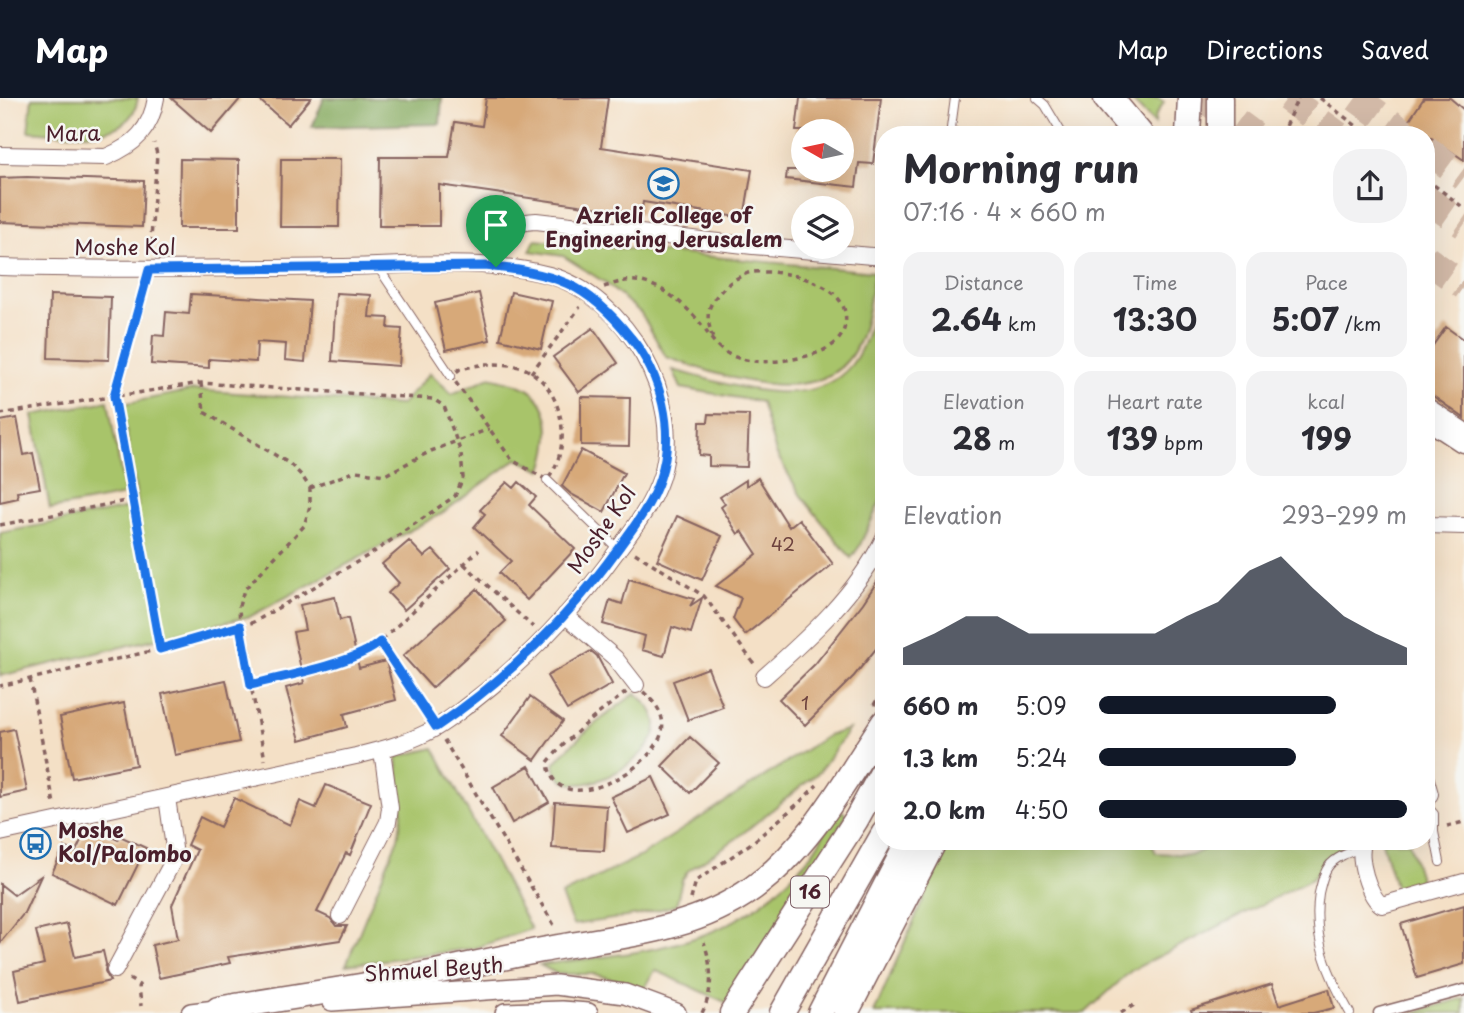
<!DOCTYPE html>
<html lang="en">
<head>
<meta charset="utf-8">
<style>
  body { margin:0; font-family:"Playpen Sans",sans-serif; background:#f2f2f3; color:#2b2b33; height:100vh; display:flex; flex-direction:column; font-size:26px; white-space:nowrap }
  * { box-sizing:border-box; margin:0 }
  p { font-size:23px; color:#7c7c81 }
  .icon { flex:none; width:38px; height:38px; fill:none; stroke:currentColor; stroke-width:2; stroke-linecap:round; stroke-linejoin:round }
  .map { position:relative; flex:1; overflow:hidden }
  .drawer { position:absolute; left:875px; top:28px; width:560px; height:724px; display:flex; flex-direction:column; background:#fff; border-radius:28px; box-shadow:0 7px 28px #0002 }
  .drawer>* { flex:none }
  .needle { width:46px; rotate:279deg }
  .buttons { position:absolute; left:791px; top:21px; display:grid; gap:14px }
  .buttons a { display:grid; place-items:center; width:63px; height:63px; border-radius:50%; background:#fff; box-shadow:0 7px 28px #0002; font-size:35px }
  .pin { position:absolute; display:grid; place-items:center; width:60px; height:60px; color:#fff; margin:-72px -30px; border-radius:50% 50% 50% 0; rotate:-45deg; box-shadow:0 0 7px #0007 }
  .pin .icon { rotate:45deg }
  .round { display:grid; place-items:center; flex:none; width:74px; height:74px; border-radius:28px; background:#f2f2f3 }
  .summary { display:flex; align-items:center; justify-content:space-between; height:119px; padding:0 28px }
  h1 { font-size:38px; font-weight:700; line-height:52px }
  .figures { display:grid; grid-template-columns:repeat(3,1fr); gap:10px; height:119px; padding:7px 28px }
  .figures div { display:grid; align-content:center; border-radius:18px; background:#f2f2f3; text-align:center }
  .figures b { font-size:30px; font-weight:700 }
  .figures small { font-size:19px; font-weight:400 }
  .figures p { font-size:19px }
  .chart { height:196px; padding:14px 28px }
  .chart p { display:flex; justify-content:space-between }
  .chart svg { width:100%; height:126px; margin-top:7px; fill:#111827; opacity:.7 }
  ul { padding:0 28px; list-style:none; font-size:23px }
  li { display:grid; grid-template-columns:112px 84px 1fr; align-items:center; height:52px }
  li i { height:18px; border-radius:9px; background:#111827 }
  header { display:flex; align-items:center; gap:42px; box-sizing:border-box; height:98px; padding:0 35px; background:#111827; color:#fff }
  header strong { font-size:33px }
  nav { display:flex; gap:38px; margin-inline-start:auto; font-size:24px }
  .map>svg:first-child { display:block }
  .green { fill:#a8c46b; stroke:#79724b; stroke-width:2 }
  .forest { fill:#86aa5f; stroke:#686445; stroke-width:2 }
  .building { fill:#d7a979 }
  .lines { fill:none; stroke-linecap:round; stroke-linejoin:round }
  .motorway-tunnel { stroke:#d2b9a7; stroke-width:28; stroke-dasharray:28 14; stroke-linecap:butt }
  .service-casing { stroke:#866361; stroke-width:10 }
  .pedestrian-casing { stroke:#866361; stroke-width:13 }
  .minor-casing { stroke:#866361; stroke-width:18 }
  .tertiary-casing { stroke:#866361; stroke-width:22 }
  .trunk-casing { stroke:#866361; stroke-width:27 }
  .motorway-casing { stroke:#866361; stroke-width:31 }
  .path { stroke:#866361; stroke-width:3.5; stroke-dasharray:5 5; stroke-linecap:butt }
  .service { stroke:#fff; stroke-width:8 }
  .pedestrian { stroke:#fff; stroke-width:10 }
  .minor { stroke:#fff; stroke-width:16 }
  .tertiary { stroke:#fff; stroke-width:19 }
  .trunk { stroke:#fff; stroke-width:24 }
  .motorway { stroke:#fff; stroke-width:28 }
  .route-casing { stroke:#fff; stroke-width:14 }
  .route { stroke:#1a73e8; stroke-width:9 }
  .labels { text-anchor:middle; stroke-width:5; stroke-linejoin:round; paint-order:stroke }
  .number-label { font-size:18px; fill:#6d423e }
  .shield { fill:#f6f6f2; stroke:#7e6067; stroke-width:2 }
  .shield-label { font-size:19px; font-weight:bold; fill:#4a1f2b }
  .street-label { font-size:21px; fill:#4a1f2b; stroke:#f6f6f2 }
  .poi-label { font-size:21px; font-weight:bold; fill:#4a1f2b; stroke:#f6f6f2 }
</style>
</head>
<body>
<header>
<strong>Map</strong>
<nav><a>Map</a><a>Directions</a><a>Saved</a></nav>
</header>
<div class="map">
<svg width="1464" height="915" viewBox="0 0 1464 915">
  <rect width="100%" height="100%" fill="#f6f6f2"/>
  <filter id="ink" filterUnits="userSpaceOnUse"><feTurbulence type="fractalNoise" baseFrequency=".0143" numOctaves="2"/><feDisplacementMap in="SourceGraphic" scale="14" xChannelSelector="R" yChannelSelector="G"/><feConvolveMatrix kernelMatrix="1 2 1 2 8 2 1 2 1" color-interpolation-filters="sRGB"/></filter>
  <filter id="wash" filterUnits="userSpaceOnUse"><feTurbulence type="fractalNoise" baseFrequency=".00686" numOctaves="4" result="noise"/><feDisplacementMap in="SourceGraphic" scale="28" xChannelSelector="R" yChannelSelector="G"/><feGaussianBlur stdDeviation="1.57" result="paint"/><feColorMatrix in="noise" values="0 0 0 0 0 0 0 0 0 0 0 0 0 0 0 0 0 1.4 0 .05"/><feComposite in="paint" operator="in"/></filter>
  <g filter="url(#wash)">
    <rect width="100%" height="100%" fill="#f4e0c6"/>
    <!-- green -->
    <path class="green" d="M32 0H138C131 48 63 35 28 33Z
      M1129 0H1158L1164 4 1155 19V26Z
      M535 142 874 174C870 197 868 221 859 243 829 318 720 278 666 259L641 215 604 184 563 158 530 153Z
      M882 179H884V395L859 449 851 460 801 398 776 355 761 304 681 290 673 272C725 285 812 318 852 266 870 242 874 207 882 179Z
      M430 275 452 296 490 279C504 283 526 286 536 298 555 319 550 348 542 372L517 361 441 416 251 518 0 578V435L138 408 122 306 194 292 401 307Z
      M108 303 125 397 50 411 33 317Z
      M636 595C645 604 655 613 656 626 659 663 559 715 554 666 577 638 607 616 636 595Z
      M849 631 819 674 737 740 688 773 682 782 676 807 639 817 573 827 561 797 641 758 827 638Z
      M434 650 531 831 475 850 346 867 398 740 402 718 397 659Z
      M838 710 847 717 727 905 655 872 645 890 594 876H557L540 867C647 852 729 853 805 764 819 749 828 727 838 710Z
      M948 744H1151L1156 755 1193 757 1218 744H1345L1312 781 1132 872 1085 915H874Z
      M1382 744H1409L1421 784 1396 791Z
      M1464 900V915H1412Z"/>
    <!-- forest -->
    <path class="forest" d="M324 0H442L440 26 312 29Z"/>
    <g id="blocks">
      <!-- building -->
      <path class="building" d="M171 0H241L211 35Z
        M257 0H311L288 27Z
        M486 0H608L601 49 752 72 744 120 643 104 641 116 439 87V128H379L380 59H449L455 24 482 28Z
        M800 0H881L873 66 859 65 856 89 786 81 787 72H842V33H796Z
        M1424 0H1450L1464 12V62L1408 24Z
        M180 61 239 62V130H179Z
        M281 61H340L339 129H280Z
        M27 79 144 83 142 129 0 124V80Z
        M511 194 552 203 541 251 500 241Z
        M336 195 371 197 369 219 389 220 388 230 402 231 399 268 332 263Z
        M479 195 490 242 446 252 435 205Z
        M191 196 310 203 305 264 285 262 286 246 257 244 256 264 209 261V270L151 266 153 237 164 238 166 214 189 216Z
        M50 197 111 199 109 262 48 260Z
        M1446 229 1464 242V320L1426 293V257Z
        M593 230 618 265 579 294 553 259Z
        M581 299 630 300 629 348 581 347Z
        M709 316 749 317 747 369 709 368V358L699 357 700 324H708Z
        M17 320 24 357 33 355 40 390 17 394 18 400 0 404V323Z
        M581 352 624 375 604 414 571 396 562 388Z
        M758 380 789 429 799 421 833 466 745 537 733 521 741 500 716 488 757 456 742 433 738 436 721 409 725 406 720 399 746 382V388Z
        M507 384 514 390 519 384 536 399 529 407 575 451 527 502 499 475 511 463 474 429 485 416 480 412Z
        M677 418 722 438 702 482 657 462Z
        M409 443 424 459 433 452 450 471 404 512 388 495 399 485 382 466Z
        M884 473V541L854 578 805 627 779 601 815 566 863 505Z
        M629 481 694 501 690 508 702 500 691 535 672 529 664 558 642 552 645 538 603 526 610 502 622 506Z
        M477 491 506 523 432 590 403 558Z
        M335 499 340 522 348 520 359 570 386 563 396 602 344 616 347 629 300 642 286 590 304 585 293 534 305 532 300 507Z
        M591 553 597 558 612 586 567 612 547 578Z
        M708 570 723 609 688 622 673 583Z
        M226 582 239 644 175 657 162 596Z
        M530 599 563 623 535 662 502 638Z
        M124 605 136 667 72 680 60 619Z
        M14 631 27 693 0 699V634Z
        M690 639 719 665 690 695 662 668Z
        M529 668 549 704 512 725 493 689Z
        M653 679 670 716 628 735 611 699Z
        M326 687 371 705 350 757 346 755 317 814 330 820 336 828H347L340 842 228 859 230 865 159 880 152 847 178 841 172 807 197 752 187 747 200 719 220 729 234 700 290 727 300 703 316 710Z
        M555 704 607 708 604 753 552 750Z
        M88 728 118 742 120 738 146 750 118 807 52 775 64 749 75 755Z
        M41 778 24 815 0 845V786L14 797Z
        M1464 807V866L1417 880 1401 826Z
        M67 826 75 859 103 853 106 866 105 873 110 883 20 903 14 873 44 866 36 833Z
        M1272 886 1279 907 1329 891 1334 910 1313 915H1192L1191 912Z"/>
    </g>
  </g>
  <g filter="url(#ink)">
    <use href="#blocks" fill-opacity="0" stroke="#866361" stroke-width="2"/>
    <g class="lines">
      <!-- motorway-tunnel -->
      <path class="motorway-tunnel" d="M1203 0 1254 37
        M1287 0 1338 37
        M1356 0 1407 37
        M1426 51 1464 79
        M1426 101 1464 127
        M1426 161 1464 188"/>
      <defs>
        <path id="service" d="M955 0 951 30 957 37
          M1037 0 1045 7 1063 37
          M378 169 451 278
          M547 382 618 451
          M1426 707 1434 716V734L1440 764
          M1350 915C1328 877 1312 839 1319 795 1321 787 1323 776 1328 769 1335 759 1350 754 1361 750"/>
        <path id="pedestrian" d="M1379 915 1464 892"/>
        <path id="minor" d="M0 57 106 59C135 47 151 31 156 0
          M0 169C113 172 226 171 340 169 407 168 484 160 549 177 626 198 686 302 661 379 652 407 634 430 617 453 576 510 528 561 472 604 457 615 443 627 426 635 404 646 380 652 356 658L0 735
          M496 169C501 141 504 124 536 123L753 148 884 159
          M1426 427 1464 428
          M565 517 615 560 636 587
          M764 579C809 539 857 496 884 440
          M1426 682 1430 696 1426 702
          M1364 744C1356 757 1369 800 1382 807L1464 784
          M340 818 388 724 390 710 382 652
          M115 872 173 763 174 750 167 699"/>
        <path id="tertiary" d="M332 903 556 887 625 896 676 915
          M191 915 232 910
          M505 915 562 913 588 915"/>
        <path id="trunk" d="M1188 37 1190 0
          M1220 37V0
          M218 911C283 900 348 891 412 879 456 870 499 860 542 852 615 838 691 835 753 790 810 749 846 681 884 624
          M732 915 856 722 884 671
          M782 915 884 735
          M820 915 908 744
          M846 915 934 744"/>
        <path id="motorway" d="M1108 0 1139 37
          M1426 315 1464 340"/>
      </defs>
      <!-- service casing -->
      <use href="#service" class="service-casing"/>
      <!-- pedestrian casing -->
      <use href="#pedestrian" class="pedestrian-casing"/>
      <!-- minor casing -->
      <use href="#minor" class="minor-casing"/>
      <!-- tertiary casing -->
      <use href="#tertiary" class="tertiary-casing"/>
      <!-- trunk casing -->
      <use href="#trunk" class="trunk-casing"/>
      <!-- motorway casing -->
      <use href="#motorway" class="motorway-casing"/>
      <!-- path -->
      <path class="path" d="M1320 0 1368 37
        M1281 37 1298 0
        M1426 81 1464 110
        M150 155 157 56 154 45
        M145 187 113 298 160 551
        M604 189C611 187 618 184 625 183 655 180 683 204 701 226 707 234 713 245 721 251 743 270 788 264 814 256 826 252 838 246 843 234 859 192 800 175 769 174 762 174 754 173 748 175 738 179 728 185 721 193 705 210 706 219 713 241
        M485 266C497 266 511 266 523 270 555 283 569 326 559 358 557 367 552 374 547 382L512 362 451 278 460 271Z
        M531 275 580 209
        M201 285 204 314 290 366 302 378 310 390V408L304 428 244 492 239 508 240 528 265 662
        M0 316 201 285 433 301 444 308 461 355 463 380 455 398 374 454 254 524 160 551 0 588
        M310 390 356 373 385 377 431 353 489 331
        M0 427 131 402
        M635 455 704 498 755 567
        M464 466 533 529
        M380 544 427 615
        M30 581 54 706
        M251 587 352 559 373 550 479 452
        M636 587C646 597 659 606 662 621 673 665 553 730 548 664 573 634 605 610 636 587Z
        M874 607 884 590
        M444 642 554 827
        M1447 728 1464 724
        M691 801 696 783 753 744 800 704 817 687
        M129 881 139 887 141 908
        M702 915C714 891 712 869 704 844
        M1121 915 1134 907"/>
      <!-- service -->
      <use href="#service" class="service"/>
      <!-- pedestrian -->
      <use href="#pedestrian" class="pedestrian"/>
      <!-- minor -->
      <use href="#minor" class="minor"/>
      <!-- tertiary -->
      <use href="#tertiary" class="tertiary"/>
      <!-- trunk -->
      <use href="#trunk" class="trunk"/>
      <!-- motorway -->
      <use href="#motorway" class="motorway"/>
    </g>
  </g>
  <g class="lines" filter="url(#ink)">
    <defs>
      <path id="route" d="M485 168C554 175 587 184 631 240 661 276 676 334 660 380 652 405 636 426 620 448 569 519 509 580 436 629L380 544C357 565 283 578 251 587L240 528 160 551 114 298 149 172Z"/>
    </defs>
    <!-- route casing -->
    <use href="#route" class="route-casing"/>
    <!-- route -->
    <use href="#route" class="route"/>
  </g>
  <!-- icons -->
  <defs>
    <symbol id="university-ring" viewBox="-11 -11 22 22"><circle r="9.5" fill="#f6f6f2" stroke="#1f6fb2" stroke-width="1.5"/><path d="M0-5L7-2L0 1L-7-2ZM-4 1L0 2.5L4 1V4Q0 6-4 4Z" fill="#1f6fb2"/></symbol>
    <symbol id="bus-ring" viewBox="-11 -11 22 22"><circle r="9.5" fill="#f6f6f2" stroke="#1f6fb2" stroke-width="1.5"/><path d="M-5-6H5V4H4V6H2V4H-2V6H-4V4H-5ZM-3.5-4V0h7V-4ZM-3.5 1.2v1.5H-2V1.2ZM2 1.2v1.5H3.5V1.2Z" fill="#1f6fb2"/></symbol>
  </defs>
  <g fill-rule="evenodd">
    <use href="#university-ring" x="646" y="68" width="35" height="35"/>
    <use href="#bus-ring" x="18" y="728" width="35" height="35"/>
  </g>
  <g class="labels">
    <!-- number labels -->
    <g class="number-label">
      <text x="783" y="453">42</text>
      <text x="805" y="612">1</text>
    </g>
    <!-- shield labels -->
    <rect class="shield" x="791" y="778.5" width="38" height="31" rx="5"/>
    <g class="shield-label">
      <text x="810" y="801">16</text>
    </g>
    <!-- street labels -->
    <g class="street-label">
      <text transform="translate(73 36) rotate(-1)" y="7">Mara</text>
      <text x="125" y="157">Moshe Kol</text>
      <text transform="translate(602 432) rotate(-55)" y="7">Moshe Kol</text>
      <text transform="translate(434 872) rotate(-4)" y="7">Shmuel Beyth</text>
    </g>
    <!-- poi labels -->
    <g class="poi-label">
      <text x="664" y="125">Azrieli College of<tspan x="664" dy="24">Engineering Jerusalem</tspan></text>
      <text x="58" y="740" text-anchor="start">Moshe<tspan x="58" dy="24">Kol/Palombo</tspan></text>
    </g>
  </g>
</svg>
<div class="buttons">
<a><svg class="needle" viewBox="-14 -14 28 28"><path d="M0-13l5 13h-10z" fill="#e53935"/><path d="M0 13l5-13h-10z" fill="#7c7c81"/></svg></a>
<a><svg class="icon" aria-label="layers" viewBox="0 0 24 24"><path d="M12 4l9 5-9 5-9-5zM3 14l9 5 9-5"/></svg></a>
</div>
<div class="pin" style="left:496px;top:169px;background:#1e9e55"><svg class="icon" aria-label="arrive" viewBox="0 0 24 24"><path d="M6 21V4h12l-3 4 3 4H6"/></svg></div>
<section class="drawer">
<div class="summary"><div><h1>Morning run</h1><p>07:16 · 4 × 660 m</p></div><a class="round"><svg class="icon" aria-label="share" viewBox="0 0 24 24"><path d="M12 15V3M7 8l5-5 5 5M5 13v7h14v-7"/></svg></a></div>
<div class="figures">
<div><p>Distance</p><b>2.64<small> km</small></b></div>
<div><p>Time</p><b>13:30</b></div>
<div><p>Pace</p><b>5:07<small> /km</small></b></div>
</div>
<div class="figures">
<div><p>Elevation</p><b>28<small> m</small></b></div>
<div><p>Heart rate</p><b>139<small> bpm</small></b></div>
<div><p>kcal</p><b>199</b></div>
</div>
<div class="chart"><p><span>Elevation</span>293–299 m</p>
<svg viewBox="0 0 160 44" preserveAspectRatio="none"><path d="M0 44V38L10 33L20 27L30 27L40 33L50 33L60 33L70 33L80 33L90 27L100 22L110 11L120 6L130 17L140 27L150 33L160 38V44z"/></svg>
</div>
<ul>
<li><b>660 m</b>5:09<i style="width:77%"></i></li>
<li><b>1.3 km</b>5:24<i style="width:64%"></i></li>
<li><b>2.0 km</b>4:50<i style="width:100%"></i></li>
</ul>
</section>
</div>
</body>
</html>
